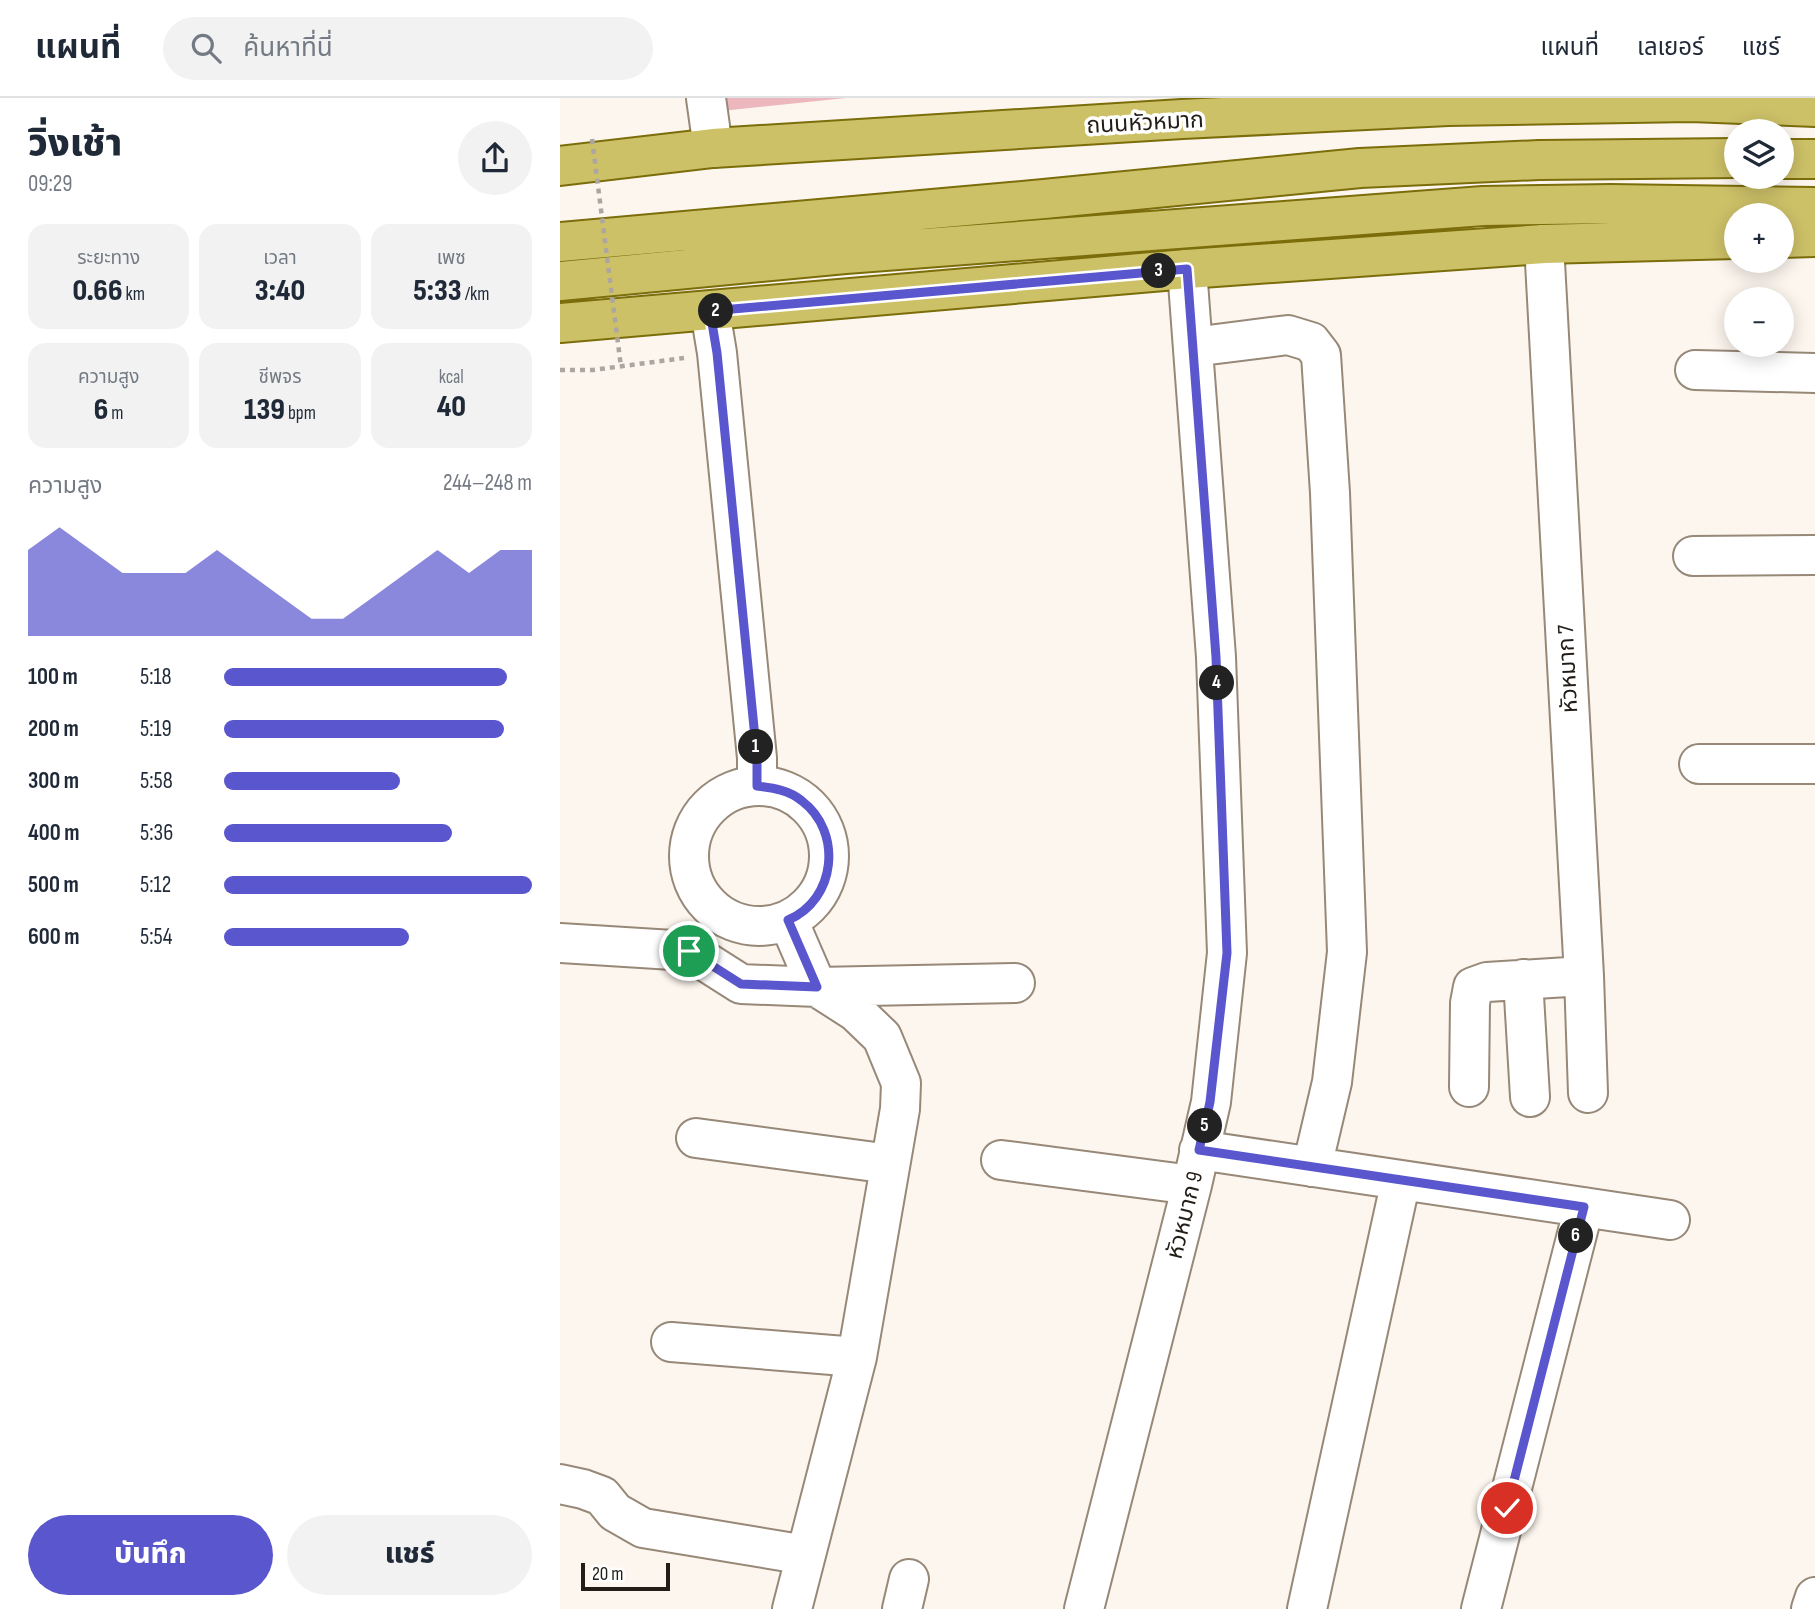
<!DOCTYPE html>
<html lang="th">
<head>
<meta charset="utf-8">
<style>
  body { margin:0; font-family:"Sofia Sans Condensed","Noto Sans Thai",sans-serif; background:#f2f2f3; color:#1f2937; height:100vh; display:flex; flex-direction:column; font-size:26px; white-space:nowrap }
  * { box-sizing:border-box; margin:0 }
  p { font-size:23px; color:#747a83 }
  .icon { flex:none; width:38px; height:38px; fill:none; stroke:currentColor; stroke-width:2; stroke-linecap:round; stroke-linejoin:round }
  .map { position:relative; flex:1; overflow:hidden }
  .drawer { display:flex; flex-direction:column; background:#fff; width:560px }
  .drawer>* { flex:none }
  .tools { position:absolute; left:1164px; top:21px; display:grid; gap:14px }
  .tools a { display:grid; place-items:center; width:70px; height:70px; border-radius:50%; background:#fff; box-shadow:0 4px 18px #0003; font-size:35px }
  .scale { position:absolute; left:21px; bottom:18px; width:89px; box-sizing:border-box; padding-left:7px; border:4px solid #231d17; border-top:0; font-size:19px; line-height:24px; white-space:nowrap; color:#231d17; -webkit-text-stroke:5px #fff; paint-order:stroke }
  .pin { position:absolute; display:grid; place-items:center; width:60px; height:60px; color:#fff; margin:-30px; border:4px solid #fff; border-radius:50%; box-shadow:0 2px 7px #0007 }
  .km { position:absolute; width:35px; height:35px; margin:-18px; border-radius:50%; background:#222; color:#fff; font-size:19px; line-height:35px; text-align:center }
  .round { display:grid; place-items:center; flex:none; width:74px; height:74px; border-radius:37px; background:#f2f2f3 }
  .summary { display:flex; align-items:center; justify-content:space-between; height:119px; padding:0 28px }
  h1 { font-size:38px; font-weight:800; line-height:52px }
  .stats { display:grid; grid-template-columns:repeat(3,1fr); gap:10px; height:119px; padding:7px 28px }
  .stats div { display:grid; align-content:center; border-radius:18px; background:#f2f2f3; text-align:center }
  .stats b { font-size:30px; font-weight:800 }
  .stats small { font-size:19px; font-weight:400 }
  .stats p { font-size:19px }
  .chart { height:196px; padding:14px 28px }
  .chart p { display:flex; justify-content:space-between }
  .chart svg { width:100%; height:126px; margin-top:7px; fill:#5a56ce; opacity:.7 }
  .primary-button { display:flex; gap:14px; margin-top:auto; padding:14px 28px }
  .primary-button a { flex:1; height:80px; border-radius:42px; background:#5a56ce; color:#fff; font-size:28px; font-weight:800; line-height:80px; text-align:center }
  .primary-button a+a { background:#f2f2f3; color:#1f2937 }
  ul { padding:0 28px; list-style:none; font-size:23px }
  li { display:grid; grid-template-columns:112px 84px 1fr; align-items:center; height:52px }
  li i { height:18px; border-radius:9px; background:#5a56ce }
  header { display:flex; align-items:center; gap:42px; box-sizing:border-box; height:98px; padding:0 35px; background:#fff; border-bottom:2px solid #e0e1e3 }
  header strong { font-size:33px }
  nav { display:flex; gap:38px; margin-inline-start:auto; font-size:24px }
  .search { width:490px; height:63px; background:#f2f2f3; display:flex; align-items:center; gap:18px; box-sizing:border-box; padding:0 24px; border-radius:38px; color:#747a83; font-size:26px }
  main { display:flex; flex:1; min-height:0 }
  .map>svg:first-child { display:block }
  .green { fill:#edb7be }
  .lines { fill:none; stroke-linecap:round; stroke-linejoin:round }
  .minor-casing { stroke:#978877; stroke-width:42 }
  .major-casing { stroke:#7b6d0a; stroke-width:42 }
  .path { stroke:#ada6a0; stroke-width:4.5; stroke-dasharray:5 5; stroke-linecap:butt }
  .minor { stroke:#fff; stroke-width:38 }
  .major { stroke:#cdc168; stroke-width:38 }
  .path-bridge { stroke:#ada6a0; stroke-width:4.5; stroke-dasharray:5 5; stroke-linecap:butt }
  .route-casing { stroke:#fff; stroke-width:14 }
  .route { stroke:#5a56ce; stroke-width:9 }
  .labels { text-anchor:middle; stroke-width:7; stroke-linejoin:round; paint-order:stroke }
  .street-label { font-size:23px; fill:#231d17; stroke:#fff }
</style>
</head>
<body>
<header>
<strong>แผนที่</strong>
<div class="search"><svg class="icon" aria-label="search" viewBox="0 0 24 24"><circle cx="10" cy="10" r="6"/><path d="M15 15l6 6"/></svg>ค้นหาที่นี่</div>
<nav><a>แผนที่</a><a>เลเยอร์</a><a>แชร์</a></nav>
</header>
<main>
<section class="drawer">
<div class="summary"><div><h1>วิ่งเช้า</h1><p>09:29</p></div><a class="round"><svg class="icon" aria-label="share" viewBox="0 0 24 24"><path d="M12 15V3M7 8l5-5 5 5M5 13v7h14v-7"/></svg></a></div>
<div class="stats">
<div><p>ระยะทาง</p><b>0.66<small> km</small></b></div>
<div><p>เวลา</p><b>3:40</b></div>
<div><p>เพซ</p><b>5:33<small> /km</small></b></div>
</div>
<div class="stats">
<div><p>ความสูง</p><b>6<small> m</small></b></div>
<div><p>ชีพจร</p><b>139<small> bpm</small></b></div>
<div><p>kcal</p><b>40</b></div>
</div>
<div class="chart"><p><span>ความสูง</span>244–248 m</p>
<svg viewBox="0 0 160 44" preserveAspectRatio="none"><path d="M0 44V14L10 6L20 14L30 22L40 22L50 22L60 14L70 22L80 30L90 38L100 38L110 30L120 22L130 14L140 22L150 14L160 14V44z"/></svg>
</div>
<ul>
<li><b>100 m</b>5:18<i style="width:92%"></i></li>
<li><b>200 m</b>5:19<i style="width:91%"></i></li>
<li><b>300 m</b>5:58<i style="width:57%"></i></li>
<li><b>400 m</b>5:36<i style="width:74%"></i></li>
<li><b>500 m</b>5:12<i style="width:100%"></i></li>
<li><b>600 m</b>5:54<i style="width:60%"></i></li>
</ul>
<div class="primary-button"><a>บันทึก</a><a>แชร์</a></div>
</section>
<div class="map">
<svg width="1255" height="1511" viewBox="0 0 1255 1511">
  <rect width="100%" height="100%" fill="#fdf6ef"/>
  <!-- green -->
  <path class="green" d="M161 0H286L162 13Z"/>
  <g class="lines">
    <defs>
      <path id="minor" d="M146 0 153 50
        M984 146 1024 878 1028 995
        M150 213 157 255 197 660V688
        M633 249 728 237 751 244 761 257 770 395 787 854 772 984 752 1069
        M1135 272 1255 275
        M1133 458 1255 457
        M1139 666H1255
        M129 758a70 70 0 1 1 140 0a70 70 0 1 1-140 0Z
        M228 822 257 889 455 885
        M0 845 129 853 181 886 257 889 296 914 322 939 341 985 340 1011 297 1259 232 1511
        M963 881 970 999
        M909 989 910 905 913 889 927 884 1024 878
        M136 1040 330 1066
        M639 1052 1110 1122
        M441 1062 632 1087
        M111 1244 297 1259
        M0 1386 23 1391 42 1398 55 1414 83 1430 246 1457
        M342 1511 349 1481
        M524 1511 632 1087 651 1004 667 855 656 559 627 171
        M747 1511 841 1082
        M921 1511 1024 1109
        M1251 1511 1255 1499"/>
      <path id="major" d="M1222 61H1255
        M0 68 153 50 622 21 888 8 1131 4 1255 9
        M1222 140 1255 139
        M0 144 484 101 800 70 979 62 1176 60
        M0 183 285 156 923 108 1051 106 1255 109
        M0 225 627 171 984 146 1176 141"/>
    </defs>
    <!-- minor casing -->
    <use href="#minor" class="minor-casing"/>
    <!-- major casing -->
    <use href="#major" class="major-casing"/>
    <!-- path -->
    <path class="path" d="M0 272H33L124 260"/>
    <!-- minor -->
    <use href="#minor" class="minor"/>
    <!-- major -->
    <use href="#major" class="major"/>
    <!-- path-bridge -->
    <path class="path-bridge" d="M32 41 61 269"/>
  </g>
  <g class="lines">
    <defs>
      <path id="route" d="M129 853 181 886 257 889 228 822C276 802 283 734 242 703 229 692 213 690 197 688V660L157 255 150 213 627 171 656 559 667 855 650 1004 639 1052 1024 1109 947 1410"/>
    </defs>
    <!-- route casing -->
    <use href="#route" class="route-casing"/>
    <!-- route -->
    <use href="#route" class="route"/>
  </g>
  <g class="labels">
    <!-- street labels -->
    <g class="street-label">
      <text transform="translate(585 24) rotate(-3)" y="8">ถนนหัวหมาก</text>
      <text transform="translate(1007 571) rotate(-93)" y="8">หัวหมาก 7</text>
      <text transform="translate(624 1117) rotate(-76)" y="8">หัวหมาก 9</text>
    </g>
  </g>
</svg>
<div class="tools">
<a><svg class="icon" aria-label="layers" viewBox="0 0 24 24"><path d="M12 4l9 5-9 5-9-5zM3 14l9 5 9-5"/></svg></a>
<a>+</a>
<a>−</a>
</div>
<div class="scale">20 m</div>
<div class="pin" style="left:129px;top:853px;background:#1e9e55"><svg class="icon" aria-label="arrive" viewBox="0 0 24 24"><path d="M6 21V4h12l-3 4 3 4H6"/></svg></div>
<div class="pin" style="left:947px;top:1410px;background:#d93025"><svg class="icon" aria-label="check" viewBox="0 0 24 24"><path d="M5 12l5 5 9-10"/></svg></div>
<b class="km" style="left:196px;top:649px">1</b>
<b class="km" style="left:156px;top:213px">2</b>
<b class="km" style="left:599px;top:173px">3</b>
<b class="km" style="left:657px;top:585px">4</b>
<b class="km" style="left:645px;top:1028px">5</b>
<b class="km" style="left:1016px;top:1138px">6</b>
</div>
</main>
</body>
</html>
